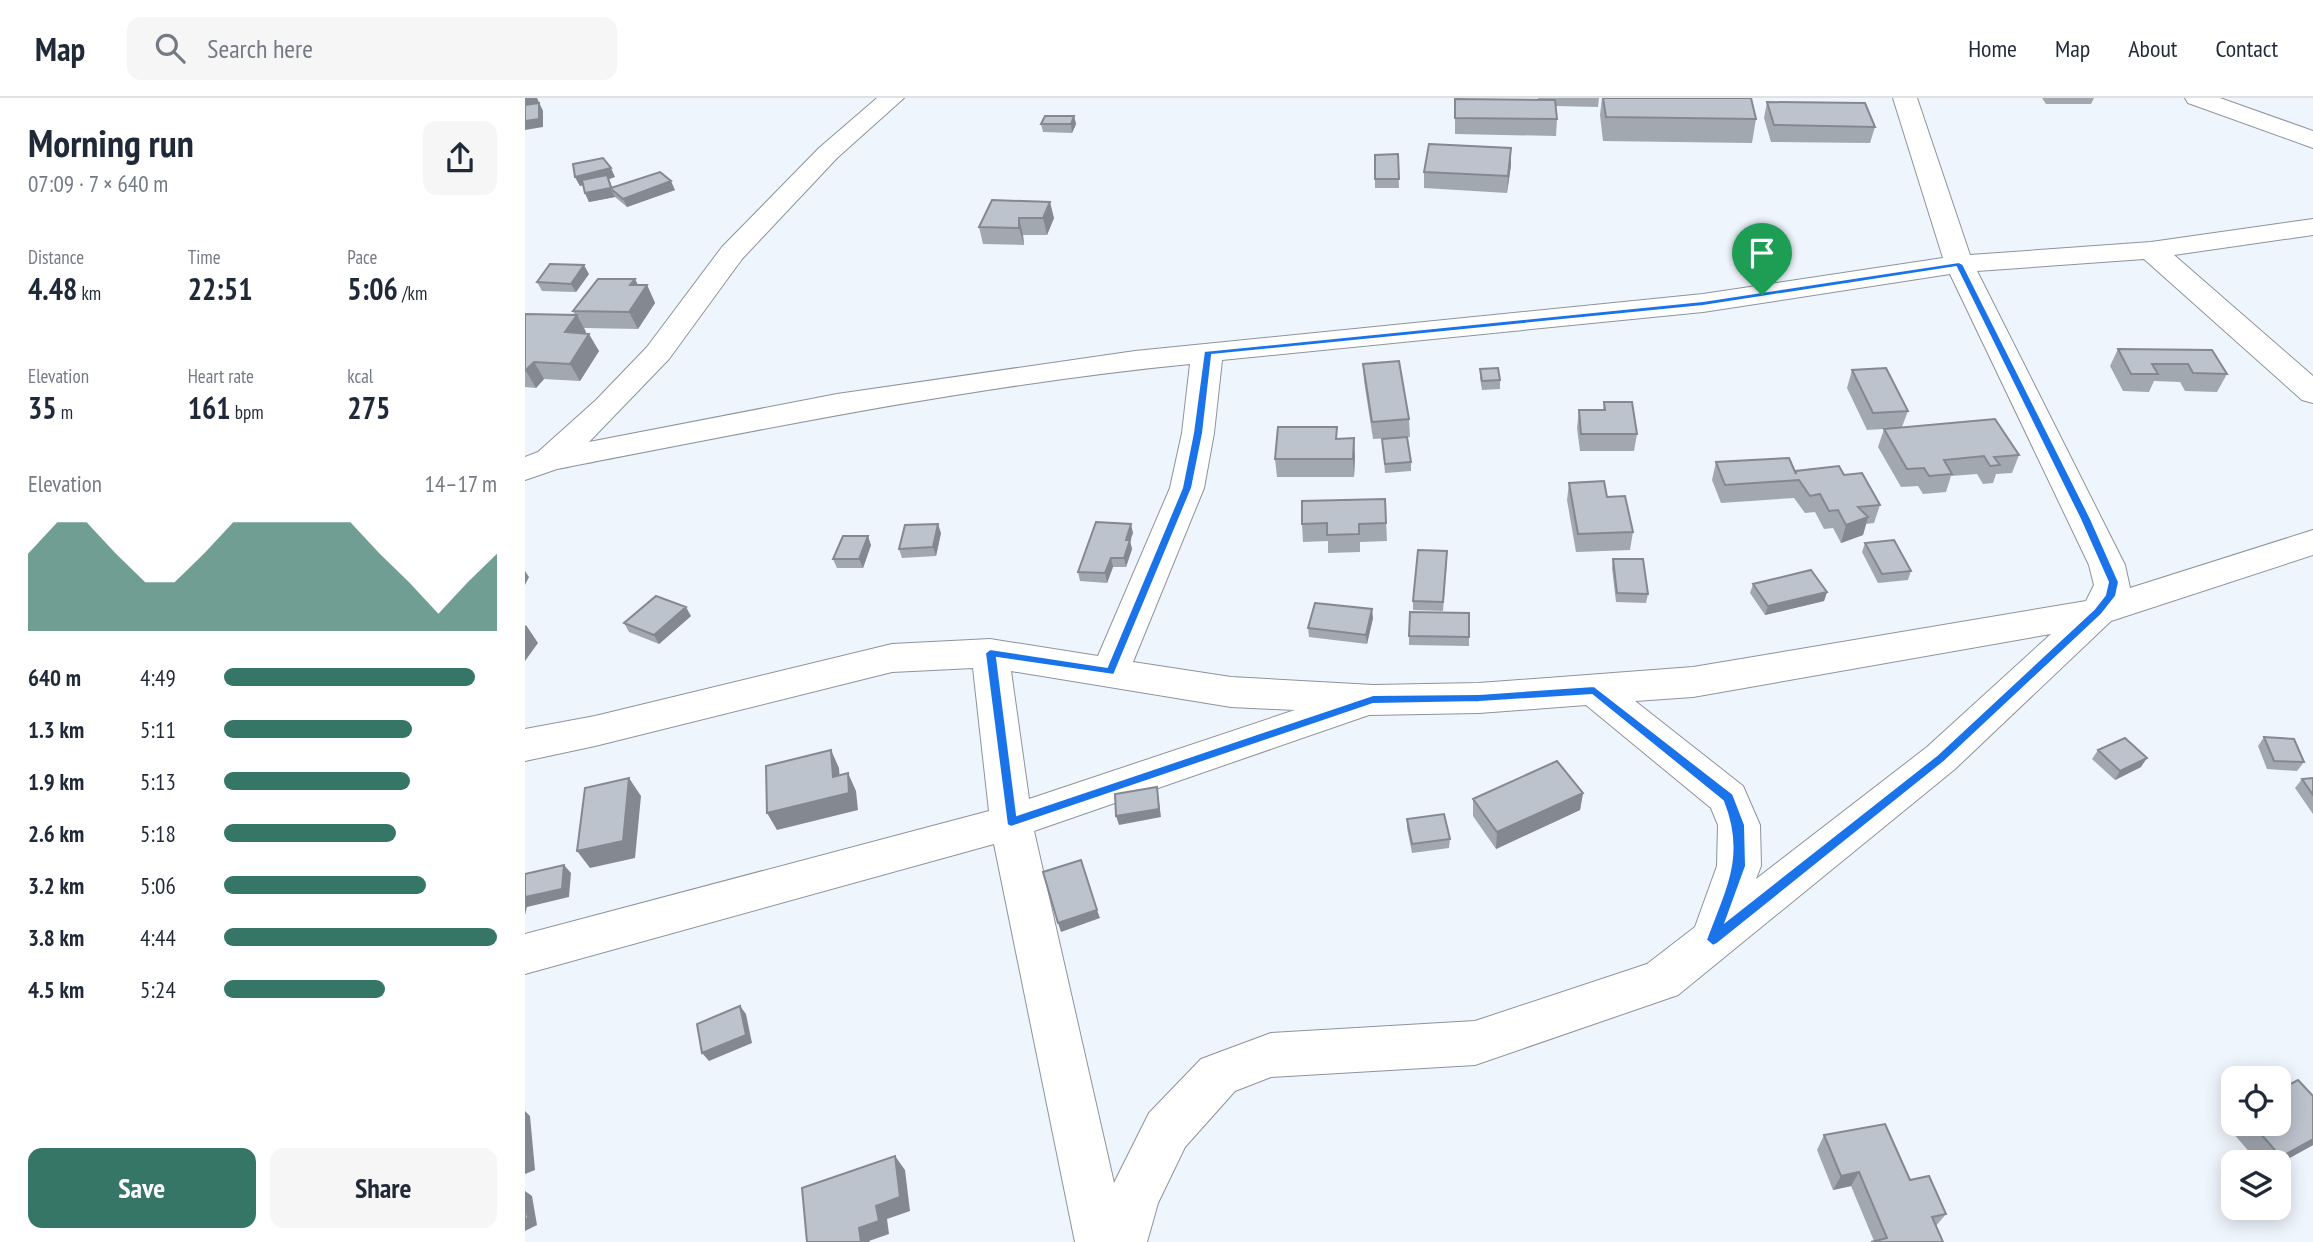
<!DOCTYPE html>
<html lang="en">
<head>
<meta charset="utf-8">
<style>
  body { margin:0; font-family:"PT Sans Narrow",sans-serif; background:#f6f6f7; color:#1f2937; height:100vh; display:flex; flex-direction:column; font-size:26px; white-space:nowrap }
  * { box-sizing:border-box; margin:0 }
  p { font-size:23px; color:#747a83 }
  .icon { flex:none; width:38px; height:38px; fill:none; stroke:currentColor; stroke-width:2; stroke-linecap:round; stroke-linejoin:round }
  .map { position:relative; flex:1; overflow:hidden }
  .drawer { display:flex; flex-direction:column; background:#fff; width:525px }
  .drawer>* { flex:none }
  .buttons { position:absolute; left:1696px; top:968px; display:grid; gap:14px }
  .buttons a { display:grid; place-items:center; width:70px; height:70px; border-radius:14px; background:#fff; box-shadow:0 4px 18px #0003; font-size:35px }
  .pin { position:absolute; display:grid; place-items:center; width:60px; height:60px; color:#fff; margin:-72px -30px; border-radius:50% 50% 50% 0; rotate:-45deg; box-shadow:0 0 7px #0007 }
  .pin .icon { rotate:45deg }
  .round { display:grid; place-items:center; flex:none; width:74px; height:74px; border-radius:14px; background:#f6f6f7 }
  .head { display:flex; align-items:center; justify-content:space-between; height:119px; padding:0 28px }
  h1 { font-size:38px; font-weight:800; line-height:52px }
  .stats { display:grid; grid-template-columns:repeat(3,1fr); gap:10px; height:119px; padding:7px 28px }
  .stats div { display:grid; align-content:center }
  .stats b { font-size:30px; font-weight:800 }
  .stats small { font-size:19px; font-weight:400 }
  .stats p { font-size:19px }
  .chart { height:196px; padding:14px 28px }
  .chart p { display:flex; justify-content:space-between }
  .chart svg { width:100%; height:126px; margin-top:7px; fill:#357666; opacity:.7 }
  .primary-button { display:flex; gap:14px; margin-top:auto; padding:14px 28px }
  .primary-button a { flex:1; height:80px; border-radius:14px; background:#357666; color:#fff; font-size:28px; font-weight:800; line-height:80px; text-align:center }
  .primary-button a+a { background:#f6f6f7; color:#1f2937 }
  ul { padding:0 28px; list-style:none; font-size:23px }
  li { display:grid; grid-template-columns:112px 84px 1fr; align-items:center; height:52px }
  li i { height:18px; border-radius:9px; background:#357666 }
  header { display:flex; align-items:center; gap:42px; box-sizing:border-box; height:98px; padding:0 35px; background:#fff; border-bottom:2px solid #e0e1e3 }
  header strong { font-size:33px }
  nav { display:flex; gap:38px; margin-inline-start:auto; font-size:24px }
  .search { width:490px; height:63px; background:#f6f6f7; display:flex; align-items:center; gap:18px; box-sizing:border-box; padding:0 24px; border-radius:14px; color:#747a83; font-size:26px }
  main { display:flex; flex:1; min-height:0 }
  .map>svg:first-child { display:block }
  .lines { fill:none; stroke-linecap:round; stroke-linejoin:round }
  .street-casing { stroke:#8d939d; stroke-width:2 }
  .street { fill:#fff; fill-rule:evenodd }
  .wall { fill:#a2a8b0 }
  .shaded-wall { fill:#848890 }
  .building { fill:#bcc3cd; stroke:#848890; stroke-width:2 }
  .route { fill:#1a73e8; stroke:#fff; stroke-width:2; fill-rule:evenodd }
</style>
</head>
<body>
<header>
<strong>Map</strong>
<div class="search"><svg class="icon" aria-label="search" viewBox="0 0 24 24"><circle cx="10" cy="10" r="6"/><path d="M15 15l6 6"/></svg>Search here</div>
<nav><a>Home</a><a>Map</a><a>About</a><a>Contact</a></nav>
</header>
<main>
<section class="drawer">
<div class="head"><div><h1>Morning run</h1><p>07:09 · 7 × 640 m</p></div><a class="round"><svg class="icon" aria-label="share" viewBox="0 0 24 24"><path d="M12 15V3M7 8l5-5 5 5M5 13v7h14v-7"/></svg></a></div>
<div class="stats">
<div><p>Distance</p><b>4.48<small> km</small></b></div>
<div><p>Time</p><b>22:51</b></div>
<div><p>Pace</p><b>5:06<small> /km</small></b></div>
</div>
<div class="stats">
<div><p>Elevation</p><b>35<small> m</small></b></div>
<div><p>Heart rate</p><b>161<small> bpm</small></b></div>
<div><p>kcal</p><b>275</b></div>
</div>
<div class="chart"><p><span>Elevation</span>14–17 m</p>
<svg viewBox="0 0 160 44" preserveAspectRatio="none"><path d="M0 44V17L10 6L20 6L30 17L40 27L50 27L60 17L70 6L80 6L90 6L100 6L110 6L120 17L130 27L140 38L150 27L160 17V44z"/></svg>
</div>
<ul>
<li><b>640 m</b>4:49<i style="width:92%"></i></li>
<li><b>1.3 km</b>5:11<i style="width:69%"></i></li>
<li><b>1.9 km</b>5:13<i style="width:68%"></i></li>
<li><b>2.6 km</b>5:18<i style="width:63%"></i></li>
<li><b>3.2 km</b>5:06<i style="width:74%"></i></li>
<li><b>3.8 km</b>4:44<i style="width:100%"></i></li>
<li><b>4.5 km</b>5:24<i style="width:59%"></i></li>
</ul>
<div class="primary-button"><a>Save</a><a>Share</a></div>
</section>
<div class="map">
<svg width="1788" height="1144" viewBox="0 0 1788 1144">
  <rect width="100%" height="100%" fill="#eff5fd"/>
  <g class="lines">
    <defs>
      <path id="street" d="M352 0H379L312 60 217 161 144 261 64 344 312 296 610 253 1178 196 1418 160 1368 0H1392L1445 157 1626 144 1788 121V137L1649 157 1788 278V305L1777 302 1619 161 1452 173 1600 467 1605 490 1788 432V457L1586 523 1430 671 1153 897 950 967 746 979 710 993 660 1049 633 1105 622 1144H550L469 746 0 876V836L464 713 448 570 367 574 70 648 0 663V631L70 618 367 546 465 541 573 558 645 390 657 335 665 266C452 287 242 330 32 371L0 382V359L13 354 71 302 122 249 197 149 294 50ZM1425 176 1564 467 1569 487 1561 503 1168 569 954 585 848 587 706 579 608 564 679 390 689 335 697 262 1178 214ZM1526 536 1402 649 1231 781 1236 768 1235 727 1218 688 1110 603 1168 599ZM486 573 706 609 770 612 504 701ZM1061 607 1186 710 1193 727 1192 768 1170 829 1122 866 950 923 746 935 676 961 624 1015 589 1085 509 733 844 617 954 615Z
        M1660 0H1695L1788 33V50L1663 5Z"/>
    </defs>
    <!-- street casing -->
    <use href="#street" class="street-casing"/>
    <!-- street -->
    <use href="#street" class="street"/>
  </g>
  <!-- wall -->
  <path class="wall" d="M1013 0H1074L1073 9 1031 8 1032 21 1031 38 930 36V1L1013 2Z
    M1077 0H1226L1231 21 1227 45 1078 43 1075 17Z
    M1517 0H1569L1566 6H1521Z
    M1242 4 1350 29 1345 45 1246 44 1239 20Z
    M549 18 551 26 547 35 518 34 516 26Z
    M873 56 874 90H850V57Z
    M986 67 982 95 899 90V74Z
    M50 79H90L84 81 87 89 150 92 102 109 90 99 64 104 60 95 58 87 55 88Z
    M467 102 529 120 522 137H498L499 147 458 146 454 129Z
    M64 176 51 194 17 193 12 184Z
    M110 181 113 187H122L130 205 113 231 59 230 61 234 60 235 74 253 55 283 19 281 11 290 0 289V216L50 217 48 213Z
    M1593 251 1687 252 1702 276 1692 294 1660 293 1655 284 1629 283 1624 294 1598 293 1585 268Z
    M838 266 884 321 885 339 848 341 839 283Z
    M955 271 975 282V291L957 292 955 280Z
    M1327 272 1383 313 1377 329 1494 357 1487 375 1471 376 1468 385 1458 386 1452 376 1426 378 1421 394 1398 396 1393 388 1376 389 1353 349 1359 331 1342 332 1322 290Z
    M1079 304 1112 336 1109 353H1055L1052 330 1054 312H1078Z
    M812 329V341L830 358 829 379H752L750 361Z
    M857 341 886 364V373L860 375Z
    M1191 364 1271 375 1319 377 1355 407 1349 425 1341 426 1338 437 1316 445 1308 430 1299 431 1290 414 1280 415 1269 400 1196 405 1187 382Z
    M1044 385 1082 399 1108 434 1105 452 1051 454 1042 402Z
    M860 401 862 443 835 444V454L803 455V443L778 444 777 426Z
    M416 435 411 458 377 460 374 451Z
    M608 435 605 443 607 451 601 469H588L582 485 555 483 553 474Z
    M1340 445 1386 473 1383 482 1353 485 1337 454Z
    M346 447 338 470H312L308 461Z
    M1088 461 1123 496 1121 505 1091 504 1087 470Z
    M922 462 918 513 888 512V503Z
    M1228 486 1302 494 1299 503 1240 517 1225 495Z
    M944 515V548L884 547V538Z
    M166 518 134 546 104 534 99 525Z
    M848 520 842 546 784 539 783 530Z
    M1739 639 1779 664 1772 673 1742 671 1733 648Z
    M1573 652 1616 669 1590 682 1567 661Z
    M1788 680V716L1770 690 1777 681Z
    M1058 695 1055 712 971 751 948 718V701Z
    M882 721 925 741 924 750 887 755 882 730Z
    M1788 998V1047L1754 1066V1064H1733L1701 1027 1708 1019V1026H1754Z
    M1299 1037 1385 1082 1421 1116 1411 1128 1349 1143 1326 1088 1308 1092 1292 1052Z"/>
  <!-- shaded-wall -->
  <path class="shaded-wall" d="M0 0H12L18 13V29L0 32Z
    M549 18 551 26 547 35 546 26Z
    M986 50V67L982 95 983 78Z
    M86 70 90 79 84 81 88 92 86 90 83 81 55 88 50 79Z
    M146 83 150 92 102 109 98 101Z
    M85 90 90 99 64 104 60 95Z
    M525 104 529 120 522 137 518 120Z
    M494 120 498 137 499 147 494 130Z
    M59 167 64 176 51 194 46 186Z
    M110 181 117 196 122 187 130 205 113 231 104 214 105 187Z
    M52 217 61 234 49 252 40 234Z
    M64 236 74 253 55 283 45 266Z
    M9 264 19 281 11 290 1 273Z
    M829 340 830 358 829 379 828 361Z
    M1343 419 1338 437 1316 445 1321 427Z
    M413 426 416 435 411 458 408 449Z
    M606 426 608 435 605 443 607 451 601 469 599 460 601 442Z
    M343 438 346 447 338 470 334 461Z
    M586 460 588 469 582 485 580 475Z
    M0 473 4 479 0 487Z
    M1302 494 1299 503 1240 517 1243 508Z
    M161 509 166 518 134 546 129 537Z
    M847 511 848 520 842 546 841 537Z
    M1 527 13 545 0 563V528Z
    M306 652 314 670 316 696 308 679Z
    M1622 660 1616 669 1590 682 1595 673Z
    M323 675 331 693 333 712 252 732 242 715Z
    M104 680 116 698 110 760 65 770 52 753Z
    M632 689 636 719 594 727 591 718Z
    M1058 695 1055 712 971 751 972 734Z
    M39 767 46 775 44 799 2 809 0 817V799Z
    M572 812 575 820 536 834 533 825Z
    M215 908 221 916 227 945 184 963 177 955Z
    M0 1013 5 1018 10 1072 0 1076Z
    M1788 1041V1047L1754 1066V1064H1750L1756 1059Z
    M370 1058 380 1072 385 1113 362 1121 364 1136 344 1143 345 1144H336L334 1130 351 1108Z
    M1334 1074 1326 1088 1308 1092 1316 1078Z
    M0 1093 7 1098 12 1127 0 1133Z"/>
  <!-- building -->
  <path class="building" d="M1078 0H1226L1231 21 1081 19Z
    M930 1 1030 2 1032 21 930 20Z
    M1242 4 1340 5 1350 29 1249 27Z
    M14 5V21L0 23V7Z
    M520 18H549L546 26H516Z
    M904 46 986 50 983 78 899 74Z
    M873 56 874 81H850V57Z
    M78 60 86 70 50 79 48 66Z
    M135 74 146 83 98 101 85 90 60 95 57 82 82 77 86 90Z
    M467 102 525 104 518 120H494V130L454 129Z
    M25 166 59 167 46 186 12 184Z
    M73 181H110L105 187H122L104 214 48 213Z
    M0 216 52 217 40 234 64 236 45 266 9 264 0 273Z
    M1593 251 1687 252 1702 276 1668 275 1663 266H1627L1633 276H1606Z
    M874 263 884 321 847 324 838 266Z
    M973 270 975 282 957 283 955 271Z
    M1361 270 1383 313 1348 315 1327 272Z
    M1079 304H1107L1112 336H1056L1054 312H1080Z
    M1470 321 1494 357 1469 359 1475 367 1465 368 1459 358 1419 362 1427 376 1404 378 1399 370 1382 371 1359 331Z
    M753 329H812L811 341 829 340 828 361H750Z
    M882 339 886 364 860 366 857 341Z
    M1264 360 1271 376V373L1314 368 1319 377 1337 375 1355 407 1333 409 1343 419 1321 427 1313 412 1304 413 1295 396 1285 398 1274 382 1200 387 1191 364Z
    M1079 383 1082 399 1100 398 1108 434 1053 436 1044 385Z
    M860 401 861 425 834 426V436L802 437V425L777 426V403Z
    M571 424 606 426 601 442H605L599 460H586L580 475 553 474Z
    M413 426 408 449 374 451 380 427Z
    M318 438H343L334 461H308Z
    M1369 442 1386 473 1357 476 1340 445Z
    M893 452 922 453 918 504 888 503Z
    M1088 461H1118L1123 496 1092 495Z
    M1286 472 1302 494 1243 508 1228 486Z
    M131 498 161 509 129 537 99 525Z
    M790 505 847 511 841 537 783 530Z
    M885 514 944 515V539L884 538Z
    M1739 639 1769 641 1779 664 1749 663Z
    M1600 640 1622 660 1595 673 1573 652Z
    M306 652 308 679 323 675 324 695 242 715 241 668Z
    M1032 663 1058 695 972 734 948 701Z
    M104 680 98 743 52 753 60 690Z
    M1788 680V697L1777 681Z
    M632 689 634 711 591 718 590 696Z
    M919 716 925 741 887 746 882 721Z
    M556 762 572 812 533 825 518 774Z
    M39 767 37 791 0 799V776Z
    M215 908 221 937 177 955 172 926Z
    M1773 982 1788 998V1041L1756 1059 1727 1026H1754V992Z
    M1360 1026 1385 1082 1404 1078 1421 1116 1407 1119 1418 1144H1346L1362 1140 1334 1074 1316 1078 1299 1037Z
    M370 1058 375 1099 351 1108 354 1123 334 1130 336 1144H282L277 1090Z
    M0 1103 3 1120 0 1122Z"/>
  <!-- route -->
  <path class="route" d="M1434 164 1438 166 1566 421 1594 484 1591 498 1576 517 1420 663 1192 846 1188 848 1181 842C1200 790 1220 758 1198 703L1067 597 954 604 848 606 486 729 482 727 460 555 465 551 582 569 657 390 668 335 679 253 1178 203ZM1431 169 1555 421 1583 484 1580 497 1569 511 1412 657 1201 823 1221 768 1220 727 1208 696 1069 588 954 596 848 597 492 717 472 560 589 577 667 390 678 335 687 257 1178 208Z"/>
</svg>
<div class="buttons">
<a><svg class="icon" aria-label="locate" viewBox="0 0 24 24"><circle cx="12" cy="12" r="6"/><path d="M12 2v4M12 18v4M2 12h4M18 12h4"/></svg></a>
<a><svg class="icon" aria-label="layers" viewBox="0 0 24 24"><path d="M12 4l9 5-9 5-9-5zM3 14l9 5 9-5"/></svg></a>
</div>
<div class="pin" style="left:1237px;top:197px;background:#1e9e55"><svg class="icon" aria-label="arrive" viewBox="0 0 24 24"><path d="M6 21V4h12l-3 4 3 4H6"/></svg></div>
</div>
</main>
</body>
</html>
